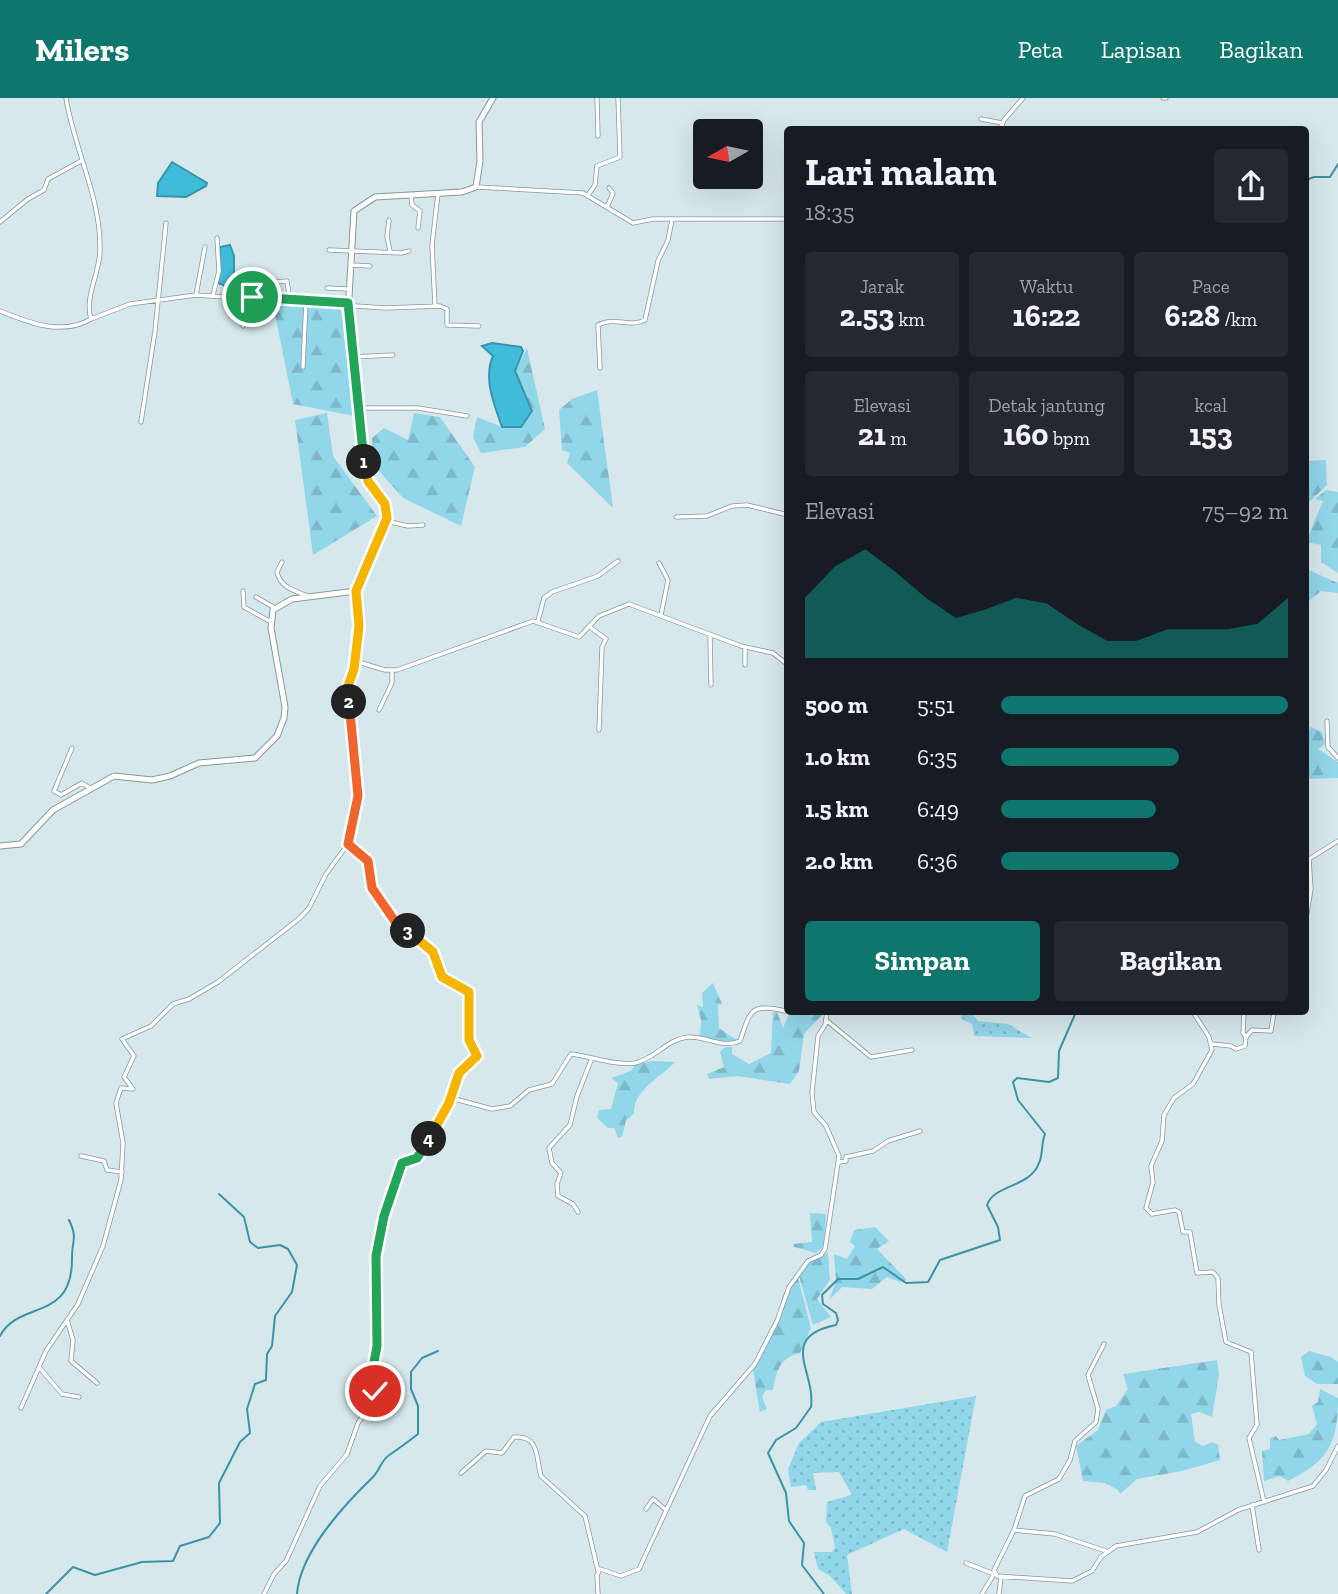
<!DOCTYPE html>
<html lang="id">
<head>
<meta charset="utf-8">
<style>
  body { margin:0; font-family:"Zilla Slab",serif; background:#242831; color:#f1f3f6; height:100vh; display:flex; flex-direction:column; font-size:26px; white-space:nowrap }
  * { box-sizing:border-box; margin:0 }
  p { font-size:23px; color:#9ea1a6 }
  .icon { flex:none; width:38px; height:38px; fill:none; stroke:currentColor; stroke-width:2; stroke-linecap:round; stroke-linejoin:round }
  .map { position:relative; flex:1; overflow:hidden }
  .drawer { position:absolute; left:784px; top:28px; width:525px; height:889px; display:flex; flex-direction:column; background:#171b24; border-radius:7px; box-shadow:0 7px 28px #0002 }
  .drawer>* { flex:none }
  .needle { width:46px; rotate:261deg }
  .buttons { position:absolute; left:693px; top:21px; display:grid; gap:14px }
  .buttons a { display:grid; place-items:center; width:70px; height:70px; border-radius:7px; background:#171b24; box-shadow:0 7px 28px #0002; font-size:35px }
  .pin { position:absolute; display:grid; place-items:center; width:60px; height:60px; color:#fff; margin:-30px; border:4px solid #fff; border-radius:50%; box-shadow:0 2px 7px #0007 }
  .km { position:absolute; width:35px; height:35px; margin:-18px; border-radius:50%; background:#222; color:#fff; font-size:19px; line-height:35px; text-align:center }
  .round { display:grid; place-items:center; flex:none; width:74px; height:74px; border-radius:7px; background:#242831 }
  .headline { display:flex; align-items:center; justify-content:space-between; height:119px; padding:0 21px }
  h1 { font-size:38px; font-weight:700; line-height:52px }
  .metrics { display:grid; grid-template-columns:repeat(3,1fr); gap:10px; height:119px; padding:7px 21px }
  .metrics div { display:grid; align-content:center; border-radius:7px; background:#242831; text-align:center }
  .metrics b { font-size:30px; font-weight:700 }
  .metrics small { font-size:19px; font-weight:400 }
  .metrics p { font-size:19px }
  .chart { height:196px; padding:14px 21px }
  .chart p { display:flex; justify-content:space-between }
  .chart svg { width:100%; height:126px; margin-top:7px; fill:#0f766e; opacity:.7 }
  .primary-button { display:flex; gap:14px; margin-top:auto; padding:14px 21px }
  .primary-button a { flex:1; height:80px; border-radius:7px; background:#0f766e; color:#fff; font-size:28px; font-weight:700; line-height:80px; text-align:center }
  .primary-button a+a { background:#242831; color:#f1f3f6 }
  ul { padding:0 21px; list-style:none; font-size:23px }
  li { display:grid; grid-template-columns:112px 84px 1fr; align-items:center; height:52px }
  li i { height:18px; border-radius:9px; background:#0f766e }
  header { display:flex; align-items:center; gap:42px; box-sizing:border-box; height:98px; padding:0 35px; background:#0f766e; color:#fff }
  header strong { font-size:33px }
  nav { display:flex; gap:38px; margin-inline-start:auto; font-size:24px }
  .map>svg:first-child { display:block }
  .grass { fill:url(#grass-dots) }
  .forest { fill:url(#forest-firs) }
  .water { fill:#3fbcda; stroke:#3a94a9; stroke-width:2 }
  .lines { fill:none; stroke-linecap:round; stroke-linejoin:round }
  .stream { stroke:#3a94a9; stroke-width:2 }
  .street-casing { stroke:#87979b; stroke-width:5 }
  .secondary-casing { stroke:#87979b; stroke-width:7 }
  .street { stroke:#fff; stroke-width:3.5 }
  .secondary { stroke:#fff; stroke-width:5 }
  .split-1-casing { stroke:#fff; stroke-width:14 }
  .split-2-casing { stroke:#fff; stroke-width:14 }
  .split-3-casing { stroke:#fff; stroke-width:14 }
  .split-4-casing { stroke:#fff; stroke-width:14 }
  .split-5-casing { stroke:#fff; stroke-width:14 }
  .split-1 { stroke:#22a559; stroke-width:9 }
  .split-2 { stroke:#f5b400; stroke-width:9 }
  .split-3 { stroke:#f0652b; stroke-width:9 }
  .split-4 { stroke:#f5b400; stroke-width:9 }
  .split-5 { stroke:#22a559; stroke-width:9 }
</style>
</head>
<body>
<header>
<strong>Milers</strong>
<nav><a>Peta</a><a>Lapisan</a><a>Bagikan</a></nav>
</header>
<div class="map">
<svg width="1338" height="1496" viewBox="0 0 1338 1496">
  <defs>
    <pattern id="grass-dots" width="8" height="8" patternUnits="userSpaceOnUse" patternTransform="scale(1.75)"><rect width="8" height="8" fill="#92d6ea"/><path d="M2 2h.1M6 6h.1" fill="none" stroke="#7eb8c9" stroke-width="1.8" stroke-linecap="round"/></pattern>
    <pattern id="forest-firs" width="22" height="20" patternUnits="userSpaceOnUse" patternTransform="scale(1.75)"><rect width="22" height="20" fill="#92d6ea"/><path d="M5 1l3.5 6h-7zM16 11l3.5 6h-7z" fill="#7eb8c9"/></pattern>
  </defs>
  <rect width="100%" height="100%" fill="#d7e8ed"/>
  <!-- grass -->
  <path class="grass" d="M960 914H970L978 923 1008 926 1032 940 974 938 972 926 962 921Z
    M976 1298 947 1454 904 1431 847 1457 852 1496H846L830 1478 818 1471 814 1454H832L835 1449 831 1430 826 1424 827 1404 852 1397 839 1374 813 1375 816 1392H808L806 1387 791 1389 788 1371 799 1345 821 1324Z"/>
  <!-- forest -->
  <path class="forest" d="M273 206 341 211 354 318 293 306Z
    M527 250 545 331 525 349 481 355 473 339 477 319 502 329H521L533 313 515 273Z
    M597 292 613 410 567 365 570 355 562 352 559 312 572 301Z
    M327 315 333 358 377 418 313 457 295 322Z
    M414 315 440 319 475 369 461 428 403 400 372 365V340L384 330 408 342Z
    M1326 362 1327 387 1308 405 1306 363Z
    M1326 392 1338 394V475L1321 464V447L1306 444 1323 403 1315 401Z
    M1306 471 1338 485V495L1321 493 1306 505Z
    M1311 629 1322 634 1325 646 1318 651 1338 664V680L1306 681V636Z
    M713 885 722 906 718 907 719 930 738 943 723 945 700 938 701 922 697 907 703 909 702 895Z
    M773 914H777L783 930 790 914H825L804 936 799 973 790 986 737 978 709 981 707 976 724 969 720 954 725 949H732V956L749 966 771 955Z
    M652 963 675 964C660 980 633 992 634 1016L626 1022 622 1039 618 1040 614 1030H608L597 1020 599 1012 611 1011 618 985 611 980 631 973 635 967Z
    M810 1115 826 1116 824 1148 816 1155 794 1149 793 1146 812 1144Z
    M875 1129 889 1143 877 1151 907 1182 900 1184 887 1179 872 1191 842 1189 829 1202 836 1183 834 1156 847 1161 855 1148 850 1144 854 1132Z
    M828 1155 830 1182 817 1201 831 1219 813 1227 799 1178 810 1163Z
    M798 1180 811 1230 800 1255C779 1261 777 1271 773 1292H766L762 1299 767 1311 760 1314 752 1267 780 1222 783 1196Z
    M1309 1253 1331 1259 1338 1264V1286H1317L1305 1278 1301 1259Z
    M1217 1262 1219 1276 1212 1319 1200 1314 1191 1316 1195 1344 1203 1348 1212 1344 1218 1347 1220 1362 1182 1373 1137 1381 1120 1396 1118 1392 1105 1385 1083 1383 1076 1348 1098 1332 1106 1312 1116 1308 1128 1291 1123 1276Z
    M1320 1291 1338 1300C1338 1344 1329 1363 1288 1383L1280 1378 1264 1383 1262 1353 1270 1351V1340L1276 1338 1279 1342 1309 1336 1317 1326 1312 1308 1318 1304Z"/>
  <!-- water -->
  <path class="water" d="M172 64 207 85 206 88 186 99 157 98 158 85Z
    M230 147 234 158V191L218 185 220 149Z
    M492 245 521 249 523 253 515 273 532 313 521 329H502C494 306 483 280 493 258L482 248Z"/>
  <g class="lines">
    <!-- stream -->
    <path class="stream" d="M1306 82 1314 79H1330L1338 66
      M0 1238C20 1201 73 1225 72 1159 72 1141 78 1141 69 1122
      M46 1496 73 1469 95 1477 142 1464 173 1463 180 1448 209 1439 220 1425 219 1385 240 1344 250 1335 247 1311 255 1286 266 1282 267 1256 272 1248 275 1218 292 1194 297 1167 288 1151 280 1147 258 1150 250 1144 244 1119 219 1096
      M297 1496C300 1455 344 1407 372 1380 379 1374 381 1363 388 1358 398 1351 408 1344 418 1336V1308L411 1291V1274L422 1260 438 1253
      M824 1496 802 1467 804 1445 789 1423 786 1395 768 1355 776 1342 796 1330 811 1309C816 1274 777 1239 836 1227L838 1222 836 1215 823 1206 822 1197 838 1181H858L883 1169 906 1185 928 1184 940 1162 1000 1142 998 1129 987 1107C994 1086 1030 1090 1039 1065 1043 1057 1041 1046 1045 1036L1018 1002 1013 984 1017 980 1049 984 1058 980 1059 953 1076 914"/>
    <defs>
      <path id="street" d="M66 0C74 51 101 99 100 152 100 175 84 199 91 221L130 206 196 197 385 210 440 208 447 211V227L479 228
        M597 0 598 38
        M1163 0H1166
        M981 21 1002 25
        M1000 32 1004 22 1023 0
        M477 89 583 95 633 125 653 121H788
        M411 97 412 107 420 113 418 130
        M588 97 595 87 597 68 620 59 618 0
        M607 109 613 95 609 90
        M389 122 387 139 390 153
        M0 124 28 101 44 92 48 81 81 63
        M329 152 401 155 409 153
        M352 167 370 168
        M267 176 266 185 287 183 290 203
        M327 190 349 191
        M196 197 205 149
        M213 197 219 173 217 140
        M241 199 243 228
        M435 208 432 147 438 96
        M0 213C30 225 62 238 91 221
        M352 259 393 257
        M303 269 306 204
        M600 270 598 227C614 218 631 230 645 222L658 163 668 142 672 122
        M358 310H418L467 318
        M141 324 155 233 166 125
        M676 419 707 418 732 408 747 407 788 417
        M386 423 408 428 423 427
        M282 464 277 474C280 489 294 493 308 498
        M659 465 668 482 661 517
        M243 493 244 509 271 524
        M256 499 275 510
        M538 523 544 500 552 494 598 478 618 463
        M591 530 606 541 602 549 599 632
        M710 537 711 587
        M355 563 385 572H397L533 523 579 539 599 518 629 506 741 548 773 555 788 567
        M745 567V550
        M379 612 392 585V572
        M1327 623 1328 649 1338 660
        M72 650 54 693 61 697 82 685 91 691
        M1306 821 1311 791 1309 761 1338 743
        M1193 914 1209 939 1212 952 1193 986 1174 1000 1164 1017 1162 1043 1151 1068 1153 1084 1146 1110 1152 1116 1175 1112 1179 1114 1183 1134H1190L1197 1175 1213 1174 1218 1180 1219 1207 1226 1244 1251 1254 1257 1327 1249 1340 1264 1404
        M1244 914 1243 935 1246 939
        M826 922 871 959 912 952
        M1212 946 1231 948 1236 951 1245 948 1246 939 1252 932 1271 933 1274 914
        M451 1000 492 1011 510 1008 529 992 552 986 571 956C590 958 615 968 635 965 655 961 667 941 688 939 707 938 722 951 740 943 750 914 750 904 785 913L788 910
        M81 1058 104 1063 107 1072 122 1074
        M839 1064 846 1063V1059L873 1053 888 1043 920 1033
        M578 1114 573 1106 558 1098 557 1086 561 1075 552 1065 549 1050 570 1027 577 998 592 960
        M67 1222 73 1242 71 1263 97 1285
        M1104 1246 1088 1277 1098 1311 1096 1324 1075 1343 1070 1362 1059 1381 1025 1398 1014 1432 994 1472 997 1478 1072 1483 1092 1473 1101 1459 1116 1448 1197 1434 1238 1412 1313 1388 1326 1372 1338 1348
        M39 1269 62 1296 79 1299
        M21 1310 46 1253 78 1206 103 1148 121 1082 123 1045 116 1005 121 990 133 991 124 979 134 958 122 941 151 928 173 906 189 901 218 884 300 820 309 810 326 776 348 746 356 719 358 689 347 591 356 558 359 499 356 493
        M461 1375 486 1353 502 1355 514 1339C540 1337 536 1361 541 1378L585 1418 598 1473
        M1252 1407 1259 1452
        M646 1411 653 1401 666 1412
        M1014 1432 1055 1436 1106 1453
        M966 1465 994 1476 982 1496
        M264 1496 274 1476 286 1463 320 1388 347 1356 358 1325 372 1305 375 1293 372 1275 377 1248 376 1159 384 1118 402 1065 417 1060 422 1054 449 1005 459 975 477 959 469 942V894L442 879 433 854 395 824 372 790 370 765 348 746
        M598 1496 597 1477 600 1471 621 1478 639 1471 710 1318 755 1266 777 1223 789 1189 808 1163 821 1157 825 1151 839 1058 826 1028 814 1014 812 995 818 938 825 927 827 914
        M999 1496 1001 1479"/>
      <path id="secondary" d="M0 748 21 746 53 712 114 678 152 682 170 678 199 665 255 660 277 638 284 620 285 609 271 530 273 512 292 501 356 493 387 420 385 406 366 378 353 275 348 216 354 113 375 99 462 94 476 89 480 63 479 24 493 0"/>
    </defs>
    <!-- street casing -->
    <use href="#street" class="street-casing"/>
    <!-- secondary casing -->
    <use href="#secondary" class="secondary-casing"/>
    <!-- street -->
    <use href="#street" class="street"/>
    <!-- secondary -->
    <use href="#secondary" class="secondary"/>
  </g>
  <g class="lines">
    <defs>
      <path id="split-1" d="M252 199 348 205 364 364"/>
      <path id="split-2" d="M349 604 347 591 354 571 359 528 356 493 387 420 385 406 368 383 364 364"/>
      <path id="split-3" d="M349 604 358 698 348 746 368 763 372 790 394 822 408 833"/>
      <path id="split-4" d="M408 833 433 854 442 879 469 894V942L477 958 459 975 449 1005 429 1041"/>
      <path id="split-5" d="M375 1293 372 1275 377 1248 376 1158 384 1118 402 1065 417 1060 429 1041"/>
    </defs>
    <!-- split-1 casing -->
    <use href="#split-1" class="split-1-casing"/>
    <!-- split-2 casing -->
    <use href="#split-2" class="split-2-casing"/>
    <!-- split-3 casing -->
    <use href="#split-3" class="split-3-casing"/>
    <!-- split-4 casing -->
    <use href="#split-4" class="split-4-casing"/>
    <!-- split-5 casing -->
    <use href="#split-5" class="split-5-casing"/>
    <!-- split-1 -->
    <use href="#split-1" class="split-1"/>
    <!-- split-2 -->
    <use href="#split-2" class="split-2"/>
    <!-- split-3 -->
    <use href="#split-3" class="split-3"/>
    <!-- split-4 -->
    <use href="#split-4" class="split-4"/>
    <!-- split-5 -->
    <use href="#split-5" class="split-5"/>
  </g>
</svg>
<div class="buttons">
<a><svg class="needle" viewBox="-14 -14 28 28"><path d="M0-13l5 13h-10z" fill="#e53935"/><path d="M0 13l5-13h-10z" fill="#9ea1a6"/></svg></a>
</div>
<div class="pin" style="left:252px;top:199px;background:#1e9e55"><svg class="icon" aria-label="arrive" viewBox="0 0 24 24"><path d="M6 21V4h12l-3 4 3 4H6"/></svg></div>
<div class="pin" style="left:375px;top:1293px;background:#d93025"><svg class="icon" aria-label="check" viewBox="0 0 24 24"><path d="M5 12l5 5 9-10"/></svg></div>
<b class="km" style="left:364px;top:364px">1</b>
<b class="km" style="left:349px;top:604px">2</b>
<b class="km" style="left:408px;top:833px">3</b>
<b class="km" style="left:429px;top:1041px">4</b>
<section class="drawer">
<div class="headline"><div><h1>Lari malam</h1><p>18:35</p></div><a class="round"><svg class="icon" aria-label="share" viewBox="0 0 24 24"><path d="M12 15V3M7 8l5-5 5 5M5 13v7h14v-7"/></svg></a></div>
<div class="metrics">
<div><p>Jarak</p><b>2.53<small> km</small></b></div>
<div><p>Waktu</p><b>16:22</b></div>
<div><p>Pace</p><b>6:28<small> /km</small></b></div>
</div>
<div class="metrics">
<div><p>Elevasi</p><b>21<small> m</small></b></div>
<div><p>Detak jantung</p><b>160<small> bpm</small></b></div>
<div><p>kcal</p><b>153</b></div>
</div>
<div class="chart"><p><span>Elevasi</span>75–92 m</p>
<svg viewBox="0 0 160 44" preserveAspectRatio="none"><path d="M0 44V23L10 12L20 6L30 14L40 23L50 30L60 27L70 23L80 25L90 32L100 38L110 38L120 34L130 34L140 34L150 32L160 23V44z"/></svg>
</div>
<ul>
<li><b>500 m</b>5:51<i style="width:100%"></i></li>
<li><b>1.0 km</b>6:35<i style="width:62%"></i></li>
<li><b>1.5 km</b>6:49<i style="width:54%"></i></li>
<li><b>2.0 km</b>6:36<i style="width:62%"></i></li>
</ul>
<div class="primary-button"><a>Simpan</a><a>Bagikan</a></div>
</section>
</div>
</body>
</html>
